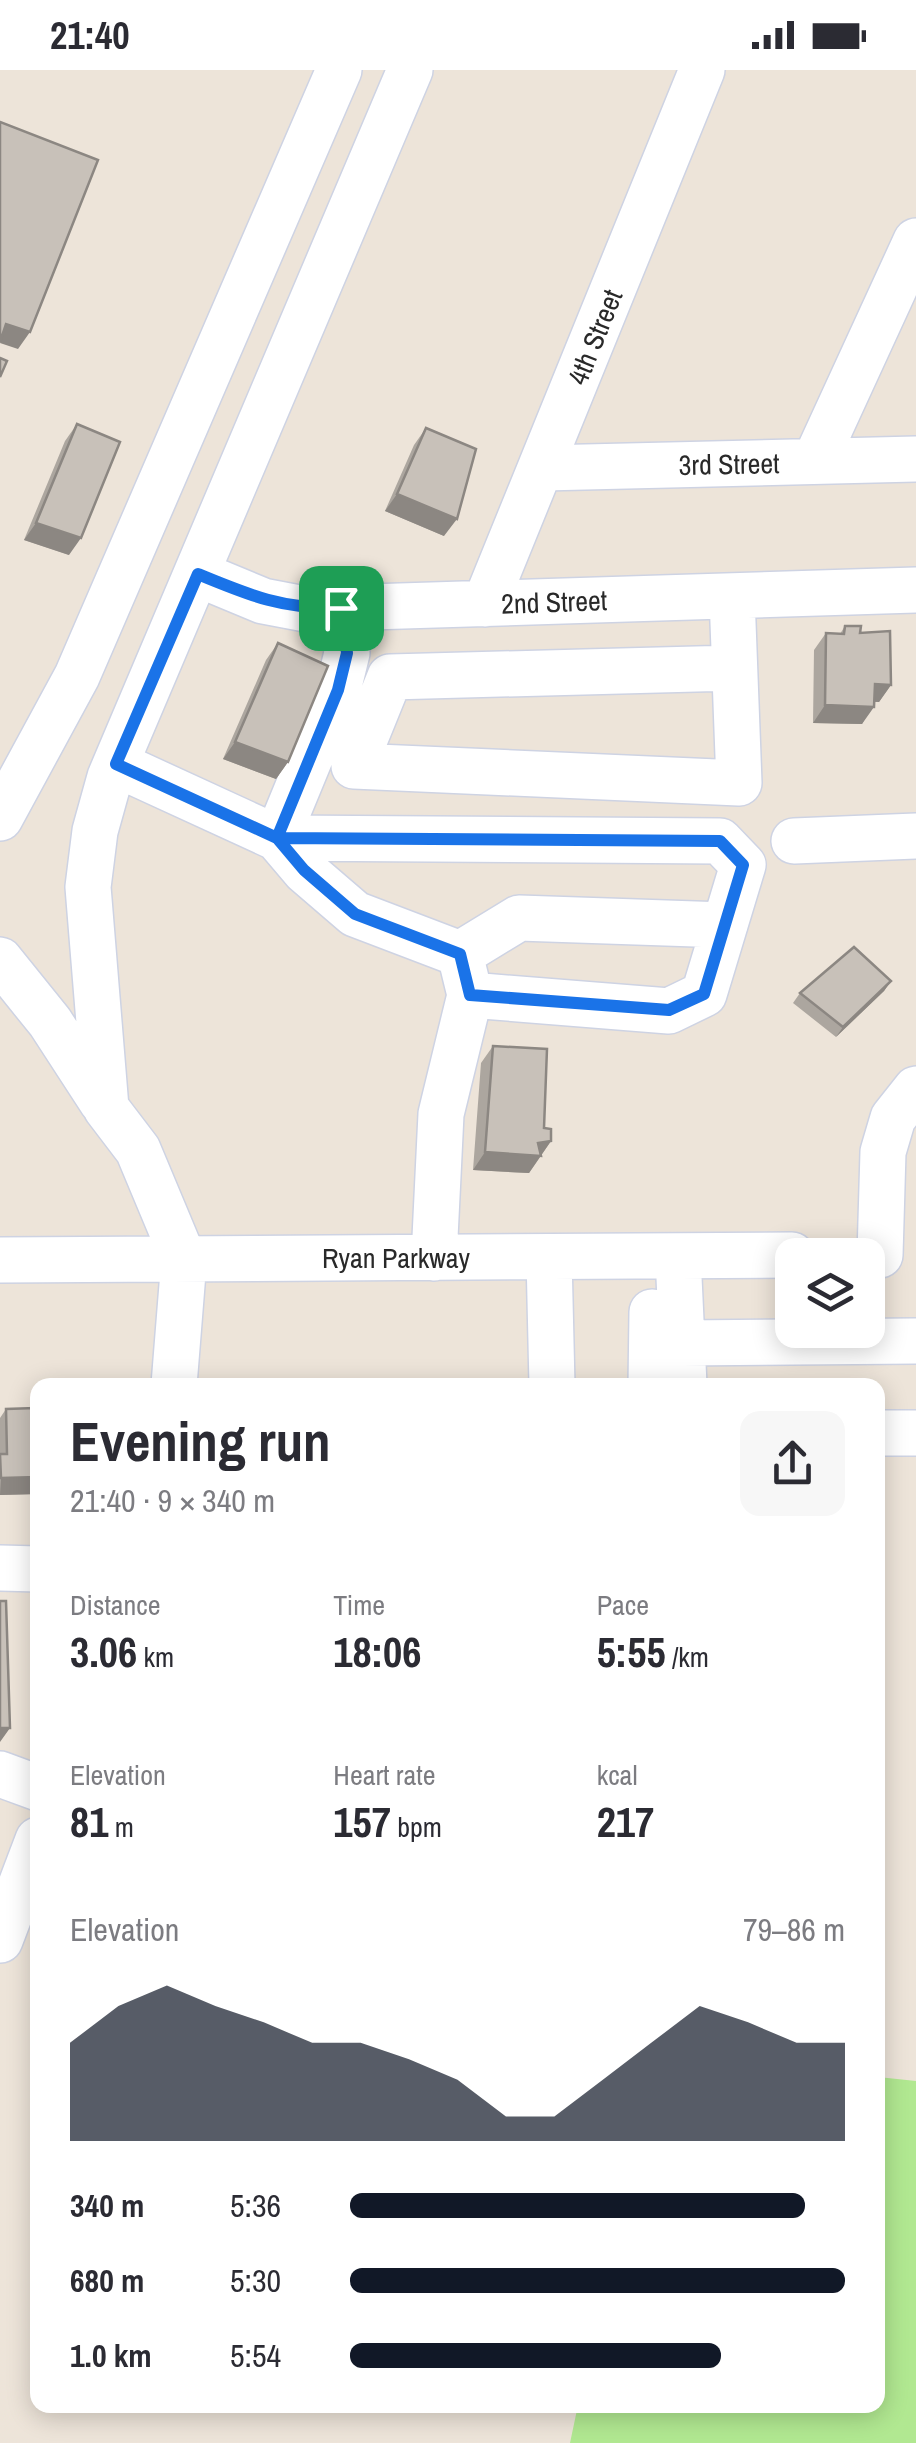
<!DOCTYPE html>
<html lang="en">
<head>
<meta charset="utf-8">
<style>
  body { margin:0; font-family:"Archivo Narrow",sans-serif; background:#f7f7f7; color:#2b2b33; height:100vh; display:flex; flex-direction:column; font-size:38px; white-space:nowrap }
  * { box-sizing:border-box; margin:0 }
  p { font-size:32px; color:#7c7c81 }
  .icon { flex:none; width:55px; height:55px; fill:none; stroke:currentColor; stroke-width:2; stroke-linecap:round; stroke-linejoin:round }
  .map { position:relative; flex:1; overflow:hidden }
  .sheet { position:absolute; left:30px; top:1308px; width:855px; height:1035px; display:flex; flex-direction:column; background:#fff; border-radius:20px; box-shadow:0 5px 25px #0003 }
  .sheet>* { flex:none }
  .buttons { position:absolute; left:775px; top:1168px; display:grid; gap:20px }
  .buttons a { display:grid; place-items:center; width:110px; height:110px; border-radius:20px; background:#fff; box-shadow:0 5px 25px #0003; font-size:50px }
  .pin { position:absolute; display:grid; place-items:center; width:85px; height:85px; color:#fff; margin:-42px; border-radius:20px; box-shadow:0 5px 15px #0006 }
  .round { display:grid; place-items:center; flex:none; width:105px; height:105px; border-radius:20px; background:#f7f7f7 }
  .summary { display:flex; align-items:center; justify-content:space-between; height:170px; padding:0 40px }
  h1 { font-size:55px; font-weight:800; line-height:75px }
  .stats { display:grid; grid-template-columns:repeat(3,1fr); gap:15px; height:170px; padding:10px 40px }
  .stats div { display:grid; align-content:center }
  .stats b { font-size:42px; font-weight:800 }
  .stats small { font-size:28px; font-weight:400 }
  .stats p { font-size:28px }
  .chart { height:280px; padding:20px 40px }
  .chart p { display:flex; justify-content:space-between }
  .chart svg { width:100%; height:180px; margin-top:10px; fill:#111827; opacity:.7 }
  ul { padding:0 40px; list-style:none; font-size:32px }
  li { display:grid; grid-template-columns:160px 120px 1fr; align-items:center; height:75px }
  li i { height:25px; border-radius:12px; background:#111827 }
  .status { display:flex; justify-content:space-between; align-items:center; height:70px; padding:0 50px; background:#fff; direction:ltr }
  .status svg { height:28px; fill:currentColor }
  .map>svg:first-child { display:block }
  .green { fill:#b1e891 }
  .lines { fill:none; stroke-linecap:round; stroke-linejoin:round }
  .minor-casing { stroke:#ced3e3; stroke-width:48 }
  .minor { stroke:#fff; stroke-width:45 }
  .wall { fill:#aca69f }
  .shaded-wall { fill:#8c8782 }
  .building { fill:#c8c1b9; stroke:#8c8782; stroke-width:2.5 }
  .route-casing { stroke:#fff; stroke-width:20 }
  .route { stroke:#1a73e8; stroke-width:12 }
  .labels { text-anchor:middle; stroke-width:10; stroke-linejoin:round; paint-order:stroke }
  .street-label { font-size:28px; fill:#292929; stroke:#fff }
</style>
</head>
<body>
<div class="status"><b>21:40</b><svg viewBox="0 0 49 12"><path d="M0 12V9h3v3zM5 12V6h3v6zM10 12V3h3v9zM15 12V0h3v12zM26 1h20v11H26zM47 4h2v5h-2z"/></svg></div>
<div class="map">
<svg width="916" height="2373" viewBox="0 0 916 2373">
  <rect width="100%" height="100%" fill="#ede4d9"/>
  <!-- green -->
  <path class="green" d="M878 2007 916 2011V2373H570L578 2335H878Z"/>
  <g class="lines">
    <defs>
      <path id="minor" d="M815 391 916 171
        M543 398 916 389
        M198 504 263 531 305 539 916 520
        M732 526 739 713 354 696 390 607 734 598
        M485 534 702 0
        M116 694 277 768 720 771 743 795 704 924 669 941 470 925
        M0 748 77 606 339 0
        M277 768 305 801 355 844 460 884 470 925 441 1044 434 1188
        M277 768 338 620 347 583 341 538
        M794 771 916 766
        M460 884 519 848 725 855
        M0 890 50 952 102 1032
        M880 1185 883 1082 893 1048 916 1019
        M678 1186 684 1315
        M549 1187 552 1315
        M0 1190 792 1185
        M682 1273 916 1271
        M174 1315 184 1190 138 1080 106 1038 88 817 95 761 110 707 410 0
        M651 1315 652 1242
        M878 1363H916
        M0 1498 38 1499
        M0 1704 38 1718
        M0 1870 38 1770"/>
    </defs>
    <!-- minor casing -->
    <use href="#minor" class="minor-casing"/>
    <!-- minor -->
    <use href="#minor" class="minor"/>
  </g>
  <!-- wall -->
  <path class="wall" d="M77 354 69 485 24 470 65 371Z
    M426 358 444 466 385 441 414 375Z
    M845 556 860 563 891 615 879 632H874L862 654 813 653 814 580 826 563 840 564Z
    M278 573 288 692 276 709 223 689 266 590Z
    M891 911 884 921 836 967 793 933 800 923Z
    M493 976 551 1071 529 1103 473 1100 481 993Z
    M6 1339 36 1364 38 1424 0 1425V1348Z"/>
  <!-- shaded-wall -->
  <path class="shaded-wall" d="M6 254 30 262 18 279 0 273Z
    M397 424 457 449 444 466 385 441Z
    M36 453 81 468 69 485 24 470Z
    M875 614 891 615 879 632 863 631Z
    M825 635 874 637 862 654 813 653Z
    M235 672 288 692 276 709 223 689Z
    M891 911 884 921 836 967 843 957Z
    M551 1071 529 1103 473 1100 485 1082Z
    M38 1407V1424L0 1425 1 1408Z
    M0 1658H10L0 1672Z"/>
  <!-- building -->
  <path class="building" d="M0 52 98 90 30 262 6 254 0 272Z
    M0 288 7 291 0 307Z
    M77 354 120 372 81 468 36 453Z
    M426 358 476 379 457 449 397 424Z
    M845 556H861L860 563 890 561 891 615 875 614 874 637 825 635 826 563 844 564Z
    M278 573 328 596 288 692 235 672Z
    M854 877 891 911 843 957 800 923Z
    M493 976 547 979 544 1058 551 1059V1071L538 1073 541 1086 485 1082Z
    M35 1338 38 1364V1407L1 1408 0 1384H7L6 1339Z
    M0 1531H6L10 1658H0Z"/>
  <g class="lines">
    <defs>
      <path id="route" d="M341 538C282 539 251 526 198 504L116 694 277 768 304 800 355 844 460 884 470 925 669 940 704 924 743 795 720 771 277 768 338 620 347 583 341 538"/>
    </defs>
    <!-- route casing -->
    <use href="#route" class="route-casing"/>
    <!-- route -->
    <use href="#route" class="route"/>
  </g>
  <g class="labels">
    <!-- street labels -->
    <g class="street-label">
      <text transform="translate(595 267) rotate(-68)" y="10">4th Street</text>
      <text transform="translate(729 394) rotate(-1)" y="10">3rd Street</text>
      <text transform="translate(554 532) rotate(-2)" y="10">2nd Street</text>
      <text x="396" y="1198">Ryan Parkway</text>
    </g>
  </g>
</svg>
<div class="buttons">
<a><svg class="icon" aria-label="layers" viewBox="0 0 24 24"><path d="M12 4l9 5-9 5-9-5zM3 14l9 5 9-5"/></svg></a>
</div>
<div class="pin" style="left:341px;top:538px;background:#1e9e55"><svg class="icon" aria-label="arrive" viewBox="0 0 24 24"><path d="M6 21V4h12l-3 4 3 4H6"/></svg></div>
<section class="sheet">
<div class="summary"><div><h1>Evening run</h1><p>21:40 · 9 × 340 m</p></div><a class="round"><svg class="icon" aria-label="share" viewBox="0 0 24 24"><path d="M12 15V3M7 8l5-5 5 5M5 13v7h14v-7"/></svg></a></div>
<div class="stats">
<div><p>Distance</p><b>3.06<small> km</small></b></div>
<div><p>Time</p><b>18:06</b></div>
<div><p>Pace</p><b>5:55<small> /km</small></b></div>
</div>
<div class="stats">
<div><p>Elevation</p><b>81<small> m</small></b></div>
<div><p>Heart rate</p><b>157<small> bpm</small></b></div>
<div><p>kcal</p><b>217</b></div>
</div>
<div class="chart"><p><span>Elevation</span>79–86 m</p>
<svg viewBox="0 0 160 44" preserveAspectRatio="none"><path d="M0 44V20L10 11L20 6L30 11L40 15L50 20L60 20L70 24L80 29L90 38L100 38L110 29L120 20L130 11L140 15L150 20L160 20V44z"/></svg>
</div>
<ul>
<li><b>340 m</b>5:36<i style="width:92%"></i></li>
<li><b>680 m</b>5:30<i style="width:100%"></i></li>
<li><b>1.0 km</b>5:54<i style="width:75%"></i></li>
</ul>
</section>
</div>
</body>
</html>
